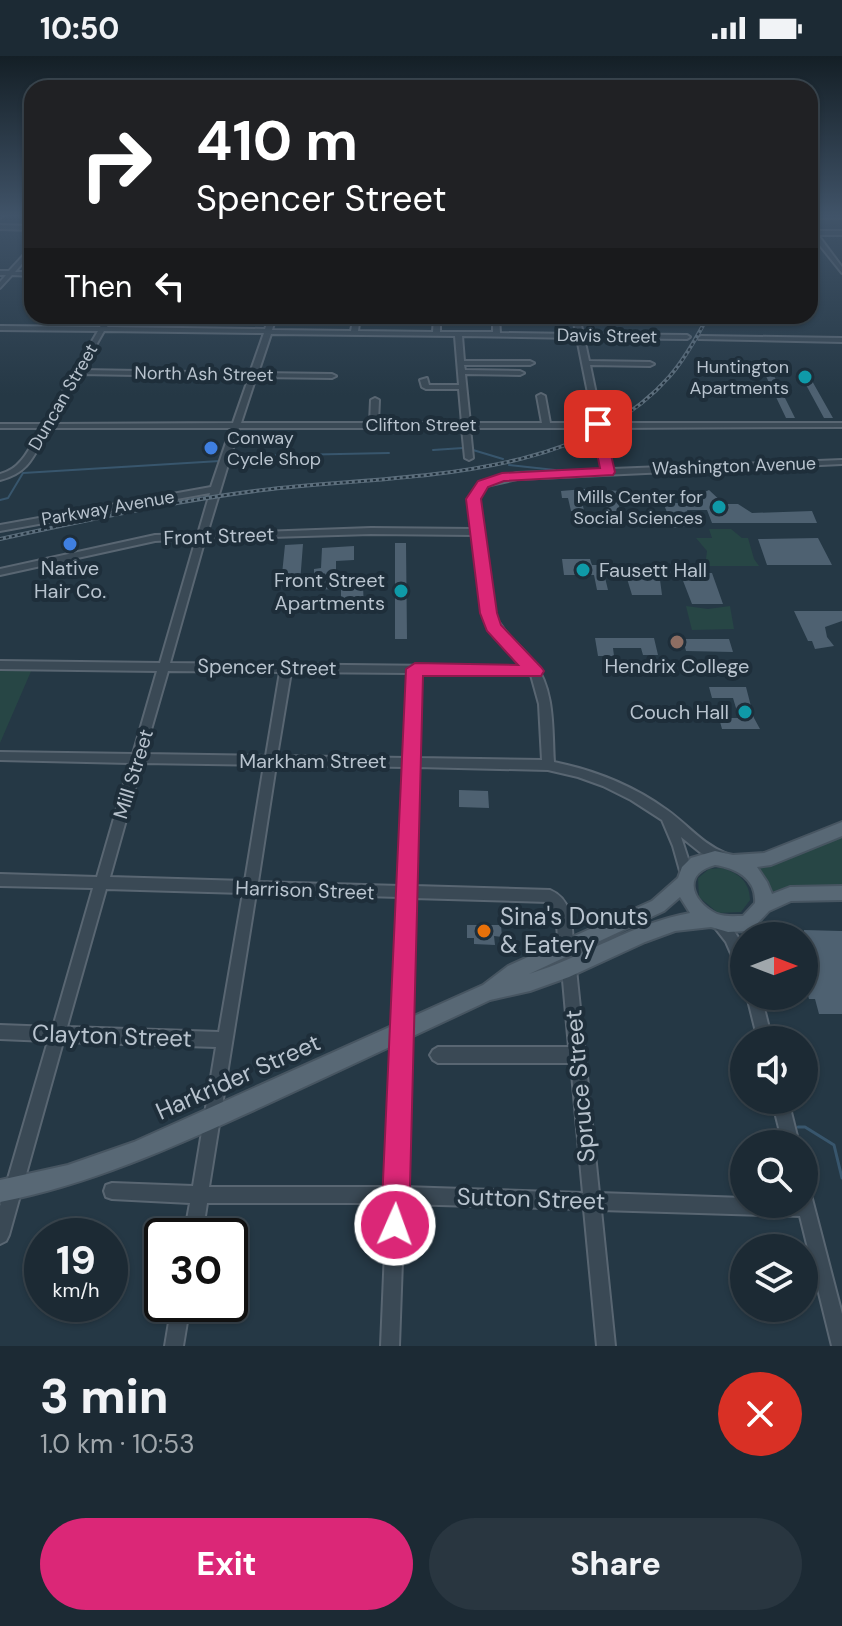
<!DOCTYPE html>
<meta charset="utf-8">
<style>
body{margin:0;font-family:"DM Sans",sans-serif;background:#293640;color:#f1f3f6;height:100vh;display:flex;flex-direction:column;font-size:30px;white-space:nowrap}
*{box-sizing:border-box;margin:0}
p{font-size:26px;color:#a0a7ac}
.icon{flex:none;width:44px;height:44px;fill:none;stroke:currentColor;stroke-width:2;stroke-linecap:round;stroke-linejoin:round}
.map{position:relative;height:1290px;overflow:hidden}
.side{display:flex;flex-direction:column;background:#1c2a34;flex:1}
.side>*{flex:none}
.guide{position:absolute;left:24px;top:24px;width:794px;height:244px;border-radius:24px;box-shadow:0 2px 6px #0004,0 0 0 2px #3a464f;background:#202124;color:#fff;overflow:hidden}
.needle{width:52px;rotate:90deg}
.fabs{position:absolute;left:730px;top:866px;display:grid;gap:16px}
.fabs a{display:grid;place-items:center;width:88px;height:88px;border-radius:50%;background:#1c2a34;box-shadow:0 2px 6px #0004,0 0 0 2px #3a464f;font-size:40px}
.speed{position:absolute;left:24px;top:1162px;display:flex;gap:16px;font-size:40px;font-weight:700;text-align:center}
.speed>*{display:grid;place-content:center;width:104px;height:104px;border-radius:50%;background:#1c2a34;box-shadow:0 2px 6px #0004,0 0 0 2px #3a464f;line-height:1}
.speed small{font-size:20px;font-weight:400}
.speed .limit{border:4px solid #111;border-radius:12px;background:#fff;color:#111}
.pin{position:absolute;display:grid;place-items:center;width:68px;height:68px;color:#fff;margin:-34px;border-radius:16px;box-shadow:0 4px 12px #0006}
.me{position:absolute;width:88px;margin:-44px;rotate:2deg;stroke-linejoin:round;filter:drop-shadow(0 0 6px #0008)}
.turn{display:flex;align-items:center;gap:28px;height:168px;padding:0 40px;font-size:36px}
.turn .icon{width:104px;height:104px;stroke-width:2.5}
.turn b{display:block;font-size:56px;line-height:68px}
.then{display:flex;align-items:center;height:76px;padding:0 40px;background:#0003;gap:16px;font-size:30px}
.round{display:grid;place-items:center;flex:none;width:84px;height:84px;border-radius:42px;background:#293640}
.headline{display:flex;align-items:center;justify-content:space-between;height:136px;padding:0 40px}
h1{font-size:48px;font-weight:800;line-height:60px}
.primary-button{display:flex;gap:16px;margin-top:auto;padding:16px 40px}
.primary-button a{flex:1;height:92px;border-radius:48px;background:#db2777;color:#fff;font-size:32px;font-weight:800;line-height:92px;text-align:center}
.primary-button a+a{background:#293640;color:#f1f3f6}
.status{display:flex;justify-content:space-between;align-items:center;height:56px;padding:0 40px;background:#1c2a34;direction:ltr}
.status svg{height:22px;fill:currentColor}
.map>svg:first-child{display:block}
</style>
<div class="status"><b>10:50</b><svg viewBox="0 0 49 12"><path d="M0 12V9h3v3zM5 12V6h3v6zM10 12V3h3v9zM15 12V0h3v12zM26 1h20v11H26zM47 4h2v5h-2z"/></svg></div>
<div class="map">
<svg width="842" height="1290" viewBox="0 0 842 1290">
<rect width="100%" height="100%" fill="#253845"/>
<path fill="#274645" d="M709,473H731L742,482H748L754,503L759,510H705L707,495L696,482H712Z
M686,550L708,553L730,550L734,573L692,574Z
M0,613H32L0,687Z
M842,778V832L796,831L770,836L755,812L772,808Z
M721,812C738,816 750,826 750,844L741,856L718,857L699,841L698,822L709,813Z"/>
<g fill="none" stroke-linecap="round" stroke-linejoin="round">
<path stroke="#38566d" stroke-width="2" d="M433,394L463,392
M473,394L503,403
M245,400L389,397
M509,409L555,414
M0,444L8,442L23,417L220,405"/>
<path stroke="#38566d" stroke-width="3" d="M798,1071H805L834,1089L842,1122"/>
</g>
<path fill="#4e6171" d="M764,316H772L795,362H786Z
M799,316H807L833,362H824Z
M584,433L621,435L623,442H617L620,455H608L605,445H582L584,455H571L568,442H562L561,435Z
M709,434L724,448H738L752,457L812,455L817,467H712L707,454H687L692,470L673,472L663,446L690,448L696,440Z
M818,482L832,509H767L758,483Z
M395,487H406L407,583H395Z
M303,488L300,527L284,529L281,528L285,489Z
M354,490V504L336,505V533L314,534V513L321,512L322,492Z
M562,503H590L592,509H602L608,534H597L594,519H564Z
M638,514L659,516L662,539H632L625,516Z
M680,517H712L723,548H692Z
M363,530L364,553L341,554V531Z
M794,555H842V565L825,571L827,581L834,590L815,593L812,585H808Z
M595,582H654L658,599H643L641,592H613L614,600H598Z
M683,583H729L733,596L686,595Z
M709,631H746L754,662L760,673H722L719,662H739L733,642H712Z
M459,734L488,735L489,752L459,751Z
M467,869H501L502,881L494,880L495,889L474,888V882H467Z
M804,874L842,875V958H819L815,943H809L806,932H812L804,908Z"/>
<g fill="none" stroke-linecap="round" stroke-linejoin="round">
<defs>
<path id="minor" d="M0,159H4L0,162Z
M810,159H842V162H810Z
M0,169L32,170V174L0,173Z
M810,170L815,175H842V179H818L842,211V217L810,177Z
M32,190V196L15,216H32V220L12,219L0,232V226L6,219H0V215H9Z
M107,260H113L107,271L265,273L270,260H276L272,274L351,275L354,260H360L358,275L433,276L434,260H440V276H493V260H499L500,277L576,278L573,260H579L583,278L687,279L690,281L687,283L584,282L589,305L650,306L654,308L650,310L590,309L602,367H842V371L603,372L612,413L842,404V408L517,423L486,430L478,443L494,557C503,578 521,589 534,607C555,634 552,673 554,706C594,714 634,730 667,754C688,769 702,788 727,798L728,802L727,806L722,807L701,797L681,781L693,818L692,822L687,824L682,822L673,790L662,764L631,744L603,730L578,721L548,714L417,711L414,830L550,834C574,844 572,871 573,894L571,899L566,900L561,899L559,894L556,856L548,846L413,842L404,1131L583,1137L571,1007H438L433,1004L430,999L433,994L438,991H569L562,913L564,908L569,906L574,908L576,913L599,1137L744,1142V1148H804V1133L810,1135L842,1258V1290H832L800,1160L601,1154L615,1290H597L584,1153L404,1148L399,1290H381L387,1147H207L202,1180H184L190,1147L112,1143L106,1141L104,1135L106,1129L112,1127L193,1130L216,991L63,986L9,1179L6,1185L0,1188V1150L48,985L0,983V969L53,971L93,832L0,830V818L97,821L130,707L0,704V696L133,698L157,615L0,613V605L160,607L196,483L155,485L0,519V513L155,479L198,478L210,437L0,475V469L211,431L231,372H49C34,398 31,416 0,424V418C22,413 30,391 41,372H0V368H44L98,275L0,274V270L100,271ZM104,275L264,277L250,317L82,314ZM271,278L455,280L459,329H429L427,322L420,324L422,331L426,333H459L462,367H378L379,344L375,342L371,344L370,367H241L256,321L332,322L336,320L332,318L258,317ZM462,280L577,282L594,367H550L545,340L541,338L537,340L542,367H470L465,318L520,319L524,317L520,315L465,314L464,309H530L534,307L530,305H464ZM80,318L249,321L233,367L52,368ZM239,372H462L465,402L469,404L473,402L470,372H595L603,414L517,417L480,426L470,443L473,473L371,472L207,478ZM371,478L474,479L484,557L494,576L526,611L170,607L205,483ZM168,615L280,616L266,700L144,698ZM291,616L409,617L406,702L277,700ZM420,617L531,619L539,648L542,704L418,702ZM142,707L264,709L245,825L110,821ZM276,709L405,711L400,830L258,826ZM106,833L243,837L219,976L67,971ZM256,837L400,841L388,1131H209Z
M701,280L842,282V286L699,283L698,282Z
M719,862C730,868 741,882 744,896C745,902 744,911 744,918L739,916L726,886L712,868L714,864Z
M747,940H761L772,984H758Z
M772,1044H788L799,1088H783Z
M172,1248H190L183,1290H165Z"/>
<path id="major" d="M842,766V780L771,809L757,811L767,826L772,838L790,831L842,830V844L791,845L769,855L753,872L747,875L728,876L711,871L675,875L645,886L569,921L530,935L490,944C415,979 339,1015 263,1050C177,1089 93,1128 0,1146V1124L68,1109L134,1086L483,929L508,910L652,845L678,822L682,811L691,802L715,795L733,799L764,797ZM715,809C736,812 757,823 755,847L743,860C734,860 726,861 717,858C692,846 681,818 715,809ZM680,841L690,857C633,867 584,901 529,918L664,855Z"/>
</defs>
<use href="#minor" stroke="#596672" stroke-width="4"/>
<use href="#major" stroke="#475561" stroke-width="4"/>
<use href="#minor" fill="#3a4955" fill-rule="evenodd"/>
<use href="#major" fill="#586875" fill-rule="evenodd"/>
<defs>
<path id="rail" d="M0,483C87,464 174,445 263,434C392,418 575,428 669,321C685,303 697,281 708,260"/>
</defs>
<use href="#rail" stroke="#5c6e7c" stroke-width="4"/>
<use href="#rail" stroke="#1e2e3a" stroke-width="2" stroke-dasharray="3" stroke-linecap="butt"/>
</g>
<linearGradient id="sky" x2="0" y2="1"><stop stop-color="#141f26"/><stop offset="0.47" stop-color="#405368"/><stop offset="1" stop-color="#405368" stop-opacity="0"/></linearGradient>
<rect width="842" height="339" fill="url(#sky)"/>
<path fill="#db2777" stroke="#8e194d" stroke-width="2" d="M598,364L604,368L615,416L613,419L504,425L488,431L481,443L497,557L501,569L541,611L544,615L541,620H423L409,1169L405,1179L395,1183L385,1179L381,1169L406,613L415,607L518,609L487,575L480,557L466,443L478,425L502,417L600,412L591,368Z"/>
<g fill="#0f9aa8" stroke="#1e2e3a" stroke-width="3">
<circle cx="805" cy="321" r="8"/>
<circle cx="719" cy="451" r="8"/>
<circle cx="583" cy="514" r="8"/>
<circle cx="401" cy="535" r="8"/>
<circle cx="745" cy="656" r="8"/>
</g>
<g fill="#3f7fe0" stroke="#1e2e3a" stroke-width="3">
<circle cx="211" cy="392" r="8"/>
<circle cx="70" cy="488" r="8"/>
</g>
<circle fill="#8d6e63" stroke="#1e2e3a" stroke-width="3" cx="677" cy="586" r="8"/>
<circle fill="#e8710a" stroke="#1e2e3a" stroke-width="3" cx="484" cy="875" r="8"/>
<g text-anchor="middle" stroke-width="8" stroke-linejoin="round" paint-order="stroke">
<g font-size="18" fill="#b8c3ce" stroke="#1e2e3a">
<text transform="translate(607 280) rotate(1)" y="6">Davis Street</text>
<text transform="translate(204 318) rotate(1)" y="6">North Ash Street</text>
<text transform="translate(63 341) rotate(-60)" y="6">Duncan Street</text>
<text x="421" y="375">Clifton Street</text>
<text transform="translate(734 410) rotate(-2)" y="6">Washington Avenue</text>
<text transform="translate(108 452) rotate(-10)" y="6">Parkway Avenue</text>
</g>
<g font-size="18" fill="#b8c3ce" stroke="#1e2e3a" text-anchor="end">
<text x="789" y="317">Huntington<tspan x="789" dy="21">Apartments</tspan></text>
<text x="227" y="388" text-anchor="start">Conway<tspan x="227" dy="21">Cycle Shop</tspan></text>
<text x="703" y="447">Mills Center for<tspan x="703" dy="21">Social Sciences</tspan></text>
</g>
<g font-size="20" fill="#b8c3ce" stroke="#1e2e3a">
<text transform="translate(219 480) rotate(-2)" y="7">Front Street</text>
<text transform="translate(267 611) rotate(1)" y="7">Spencer Street</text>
<text x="313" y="712">Markham Street</text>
<text transform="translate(133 718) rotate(-73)" y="7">Mill Street</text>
<text transform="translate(305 834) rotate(2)" y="7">Harrison Street</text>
</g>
<g font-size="20" fill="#b8c3ce" stroke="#1e2e3a">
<text x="70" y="519">Native<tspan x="70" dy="23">Hair Co.</tspan></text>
<text x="599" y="521" text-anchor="start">Fausett Hall</text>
<text x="385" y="531" text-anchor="end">Front Street<tspan x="385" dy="23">Apartments</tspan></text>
<text x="677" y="617">Hendrix College</text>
<text x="729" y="663" text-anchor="end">Couch Hall</text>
</g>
<g font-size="24" fill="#b8c3ce" stroke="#1e2e3a" text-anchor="start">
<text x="500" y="869">Sina's Donuts<tspan x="500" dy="28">&amp; Eatery</tspan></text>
</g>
<g font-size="24" fill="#b8c3ce" stroke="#1e2e3a">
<text transform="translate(112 980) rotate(2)" y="8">Clayton Street</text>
<text transform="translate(238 1021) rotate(-24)" y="8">Harkrider Street</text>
<text transform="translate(580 1030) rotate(-95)" y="8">Spruce Street</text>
<text transform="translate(531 1143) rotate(2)" y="8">Sutton Street</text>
</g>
</g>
</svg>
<div class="fabs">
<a><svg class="needle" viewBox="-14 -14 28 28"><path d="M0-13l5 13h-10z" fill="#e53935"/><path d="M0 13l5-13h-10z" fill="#a0a7ac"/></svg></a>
<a><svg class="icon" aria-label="sound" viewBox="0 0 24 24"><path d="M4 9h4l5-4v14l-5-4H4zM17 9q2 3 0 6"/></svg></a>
<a><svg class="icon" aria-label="search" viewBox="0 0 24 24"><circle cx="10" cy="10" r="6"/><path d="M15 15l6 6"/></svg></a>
<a><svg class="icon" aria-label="layers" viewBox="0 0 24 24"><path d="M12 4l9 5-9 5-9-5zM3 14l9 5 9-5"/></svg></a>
</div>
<div class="speed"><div>19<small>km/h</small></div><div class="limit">30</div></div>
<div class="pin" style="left:598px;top:368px;background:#d93025"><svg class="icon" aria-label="arrive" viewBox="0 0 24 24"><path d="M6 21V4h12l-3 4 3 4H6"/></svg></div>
<svg class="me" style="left:395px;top:1169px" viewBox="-20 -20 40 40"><circle r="17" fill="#db2777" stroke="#fff" stroke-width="3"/><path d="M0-11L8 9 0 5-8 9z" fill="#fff"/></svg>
<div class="guide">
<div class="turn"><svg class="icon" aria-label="right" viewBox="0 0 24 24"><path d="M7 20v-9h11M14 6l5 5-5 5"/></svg><div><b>410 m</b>Spencer Street</div></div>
<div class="then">Then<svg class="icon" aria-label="left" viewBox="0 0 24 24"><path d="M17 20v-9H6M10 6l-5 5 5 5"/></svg></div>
</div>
</div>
<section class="side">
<div class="headline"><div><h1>3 min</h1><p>1.0 km · 10:53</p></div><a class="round" style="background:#d93025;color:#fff"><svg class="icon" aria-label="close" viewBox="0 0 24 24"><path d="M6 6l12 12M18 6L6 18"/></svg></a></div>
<div class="primary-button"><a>Exit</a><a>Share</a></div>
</section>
